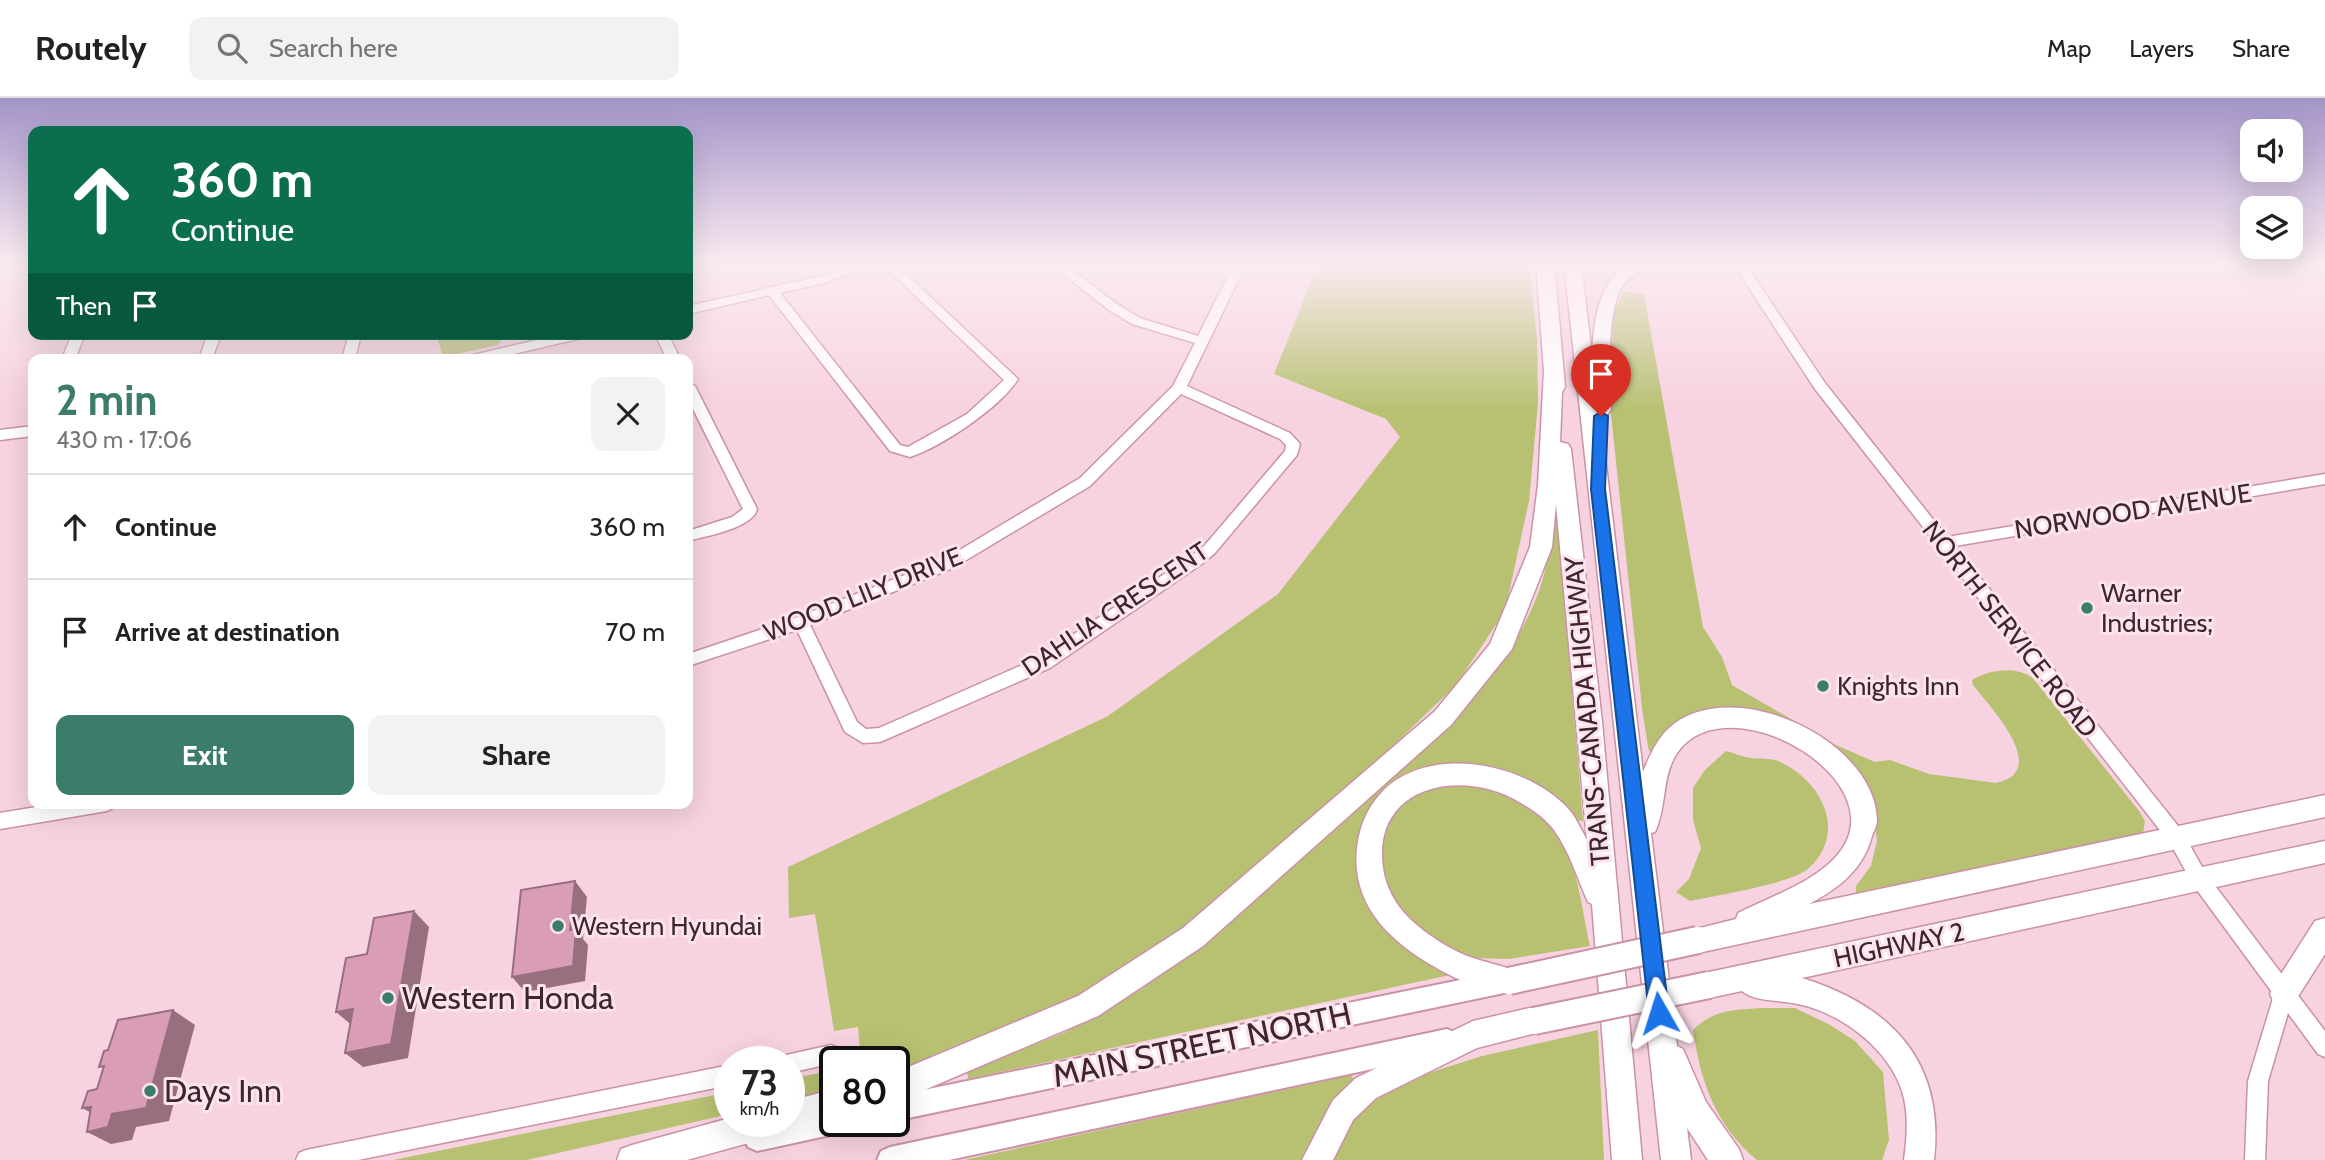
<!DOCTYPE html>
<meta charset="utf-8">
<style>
body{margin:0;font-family:Cabin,sans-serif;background:#f2f2f2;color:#222;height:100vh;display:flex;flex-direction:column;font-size:26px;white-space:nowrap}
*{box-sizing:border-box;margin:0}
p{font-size:23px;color:#767676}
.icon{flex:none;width:38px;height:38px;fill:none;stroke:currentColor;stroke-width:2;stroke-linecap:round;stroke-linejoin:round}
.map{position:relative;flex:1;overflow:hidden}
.details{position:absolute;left:28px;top:256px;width:665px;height:455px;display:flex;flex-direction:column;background:#fff;border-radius:14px;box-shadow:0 7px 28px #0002}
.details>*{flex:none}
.banner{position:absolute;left:28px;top:28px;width:665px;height:214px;border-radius:14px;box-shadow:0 7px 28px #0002;background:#0b6e4f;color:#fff;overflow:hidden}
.tools{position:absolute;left:2240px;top:21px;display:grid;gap:14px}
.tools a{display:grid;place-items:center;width:63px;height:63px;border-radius:14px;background:#fff;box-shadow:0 7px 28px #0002;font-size:35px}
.speed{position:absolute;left:714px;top:948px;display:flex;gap:14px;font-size:35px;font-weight:700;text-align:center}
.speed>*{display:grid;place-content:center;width:91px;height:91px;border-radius:50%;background:#fff;box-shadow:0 7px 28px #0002;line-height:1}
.speed small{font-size:18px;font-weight:400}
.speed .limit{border:4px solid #111;border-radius:10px;background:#fff;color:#111}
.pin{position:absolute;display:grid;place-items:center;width:60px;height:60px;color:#fff;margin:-72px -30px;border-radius:50% 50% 50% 0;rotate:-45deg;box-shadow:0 0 7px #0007}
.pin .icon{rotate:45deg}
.me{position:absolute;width:77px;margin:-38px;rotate:354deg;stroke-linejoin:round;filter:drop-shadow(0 0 5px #0008)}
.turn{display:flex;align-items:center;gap:24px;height:147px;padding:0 28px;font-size:32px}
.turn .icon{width:91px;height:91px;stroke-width:2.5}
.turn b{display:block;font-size:49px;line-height:60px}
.then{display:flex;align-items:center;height:66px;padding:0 28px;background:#0003;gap:14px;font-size:26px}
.round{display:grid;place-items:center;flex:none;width:74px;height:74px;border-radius:14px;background:#f2f2f2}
.summary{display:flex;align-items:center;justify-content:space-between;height:119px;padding:0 28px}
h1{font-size:42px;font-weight:800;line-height:52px;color:#3b7c6b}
.primary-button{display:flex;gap:14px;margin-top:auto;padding:14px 28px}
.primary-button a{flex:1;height:80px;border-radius:14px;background:#3b7c6b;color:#fff;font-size:28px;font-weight:800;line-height:80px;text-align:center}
.primary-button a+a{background:#f2f2f2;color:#222}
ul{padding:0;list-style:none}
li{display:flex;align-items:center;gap:21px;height:105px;padding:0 28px;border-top:2px solid #e0e0e0}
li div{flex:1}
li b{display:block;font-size:26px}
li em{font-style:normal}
header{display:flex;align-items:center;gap:42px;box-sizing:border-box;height:98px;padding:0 35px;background:#fff;border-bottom:2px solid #e0e0e0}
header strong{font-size:33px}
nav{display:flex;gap:38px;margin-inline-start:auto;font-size:24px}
.search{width:490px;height:63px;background:#f2f2f2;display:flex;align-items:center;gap:18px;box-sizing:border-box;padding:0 24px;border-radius:14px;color:#767676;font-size:26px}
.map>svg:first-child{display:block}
</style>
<header>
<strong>Routely</strong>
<div class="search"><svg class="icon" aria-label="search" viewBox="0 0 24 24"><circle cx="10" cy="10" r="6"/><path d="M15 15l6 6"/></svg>Search here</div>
<nav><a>Map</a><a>Layers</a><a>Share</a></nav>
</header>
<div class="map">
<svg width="2325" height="1062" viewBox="0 0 2325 1062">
<rect width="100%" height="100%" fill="#f7d2e0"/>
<path fill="#b8c172" d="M1319,164H1529L1537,240L1538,305L1529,403L1505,513L1456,587L1370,670L1186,831L1089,895L894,976V964H844L860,951L858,929L834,933L815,816L789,820L788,769L1108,618L1278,496L1400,339L1386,321L1274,276Z
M1624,194L1644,196L1703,529L1722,559L1732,587L1836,647L1875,664L1890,662L1929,676L1996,685C2052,673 1990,609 1973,587L1972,582C1991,571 2015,568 2033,580L2139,713L2145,723L2143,736L1856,796V788L1871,768L1877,743L1873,715L1805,641L1715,623L1652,659L1648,649L1642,610L1610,307L1614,213Z
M436,236H500L502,242L498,247L443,259Z
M1555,396L1583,723L1573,722L1480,669L1368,716L1357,754L1362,790L1450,877L968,981L967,973L1066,934L1143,890L1234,820L1460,616C1493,580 1522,539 1539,493C1550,463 1551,428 1555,396Z
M1726,653C1734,655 1742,659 1751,660C1760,661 1770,660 1778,663C1820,681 1849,733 1809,770C1791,786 1717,797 1690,803L1676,794L1689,781L1701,750L1693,722V690L1705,672Z
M1442,684C1456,684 1472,683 1485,686C1572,704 1575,775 1590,848L1509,861L1468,860L1428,842L1397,817L1380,786L1381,733L1399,706Z
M1762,910H1795L1830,927L1855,943L1883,974L1889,1042L1882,1062H1757C1716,1029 1700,982 1693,932C1714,911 1734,912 1762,910Z
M1598,932L1604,1062H1327L1352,1019L1388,988L1482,958Z
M835,972V992L789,1003V981Z
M1352,977L1354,987C1333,1009 1311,1033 1303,1062H964Z
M730,994V1016L527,1062H393Z"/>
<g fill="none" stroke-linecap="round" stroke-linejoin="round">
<defs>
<path id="minor" d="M862,164H878L824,185L780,195L900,347L908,349L967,316L1004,282L880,164H893L1018,281C1001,309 941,349 910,359L890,353L769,197L688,216V208L817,179Z
M1048,164H1061L1117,206L1140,220L1198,238L1235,164H1247L1187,288L1290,335L1300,346L1297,357L1215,455L1203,465L1050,570L880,644L863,645L845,634L797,532L688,568V556L795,520L943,462L1080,380L1173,288L1195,245L1132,226L1109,212ZM1181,296L1280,341L1286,347L1285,353L1205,447L1193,457L1038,560L879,630L866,631L857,624L810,527L953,470L1090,388Z
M1732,164H1744L1825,285L1947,439L2325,376V386L1955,448L2182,733L2206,776L2325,933V959L2318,956L2288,915L2268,983L2265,1062H2245L2248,983L2274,897L2194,788L2170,745L1815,291Z
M72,236H85L75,261H62Z
M208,236H221L212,261H199Z
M349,236H361L355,261H342Z
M563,236H588L582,240L492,261H467L473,257Z
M655,236H668L680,261H667Z
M688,284L695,288L757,411C753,430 706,438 688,443V433L732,419L743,411L688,301Z
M33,328V338L0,342V332Z
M60,705H116L113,710L107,713L0,731V715Z
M831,947L838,950L841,957L838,964L789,975V964H779L782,958Z
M730,967V987L358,1062H296L299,1055L306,1052Z"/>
<path id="major" d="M1504,873L1512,876L1516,884L1512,892L1504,895L894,1023V998Z
M1447,931L1456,935L1459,943L1456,951L1447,955L949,1062H877L881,1053L890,1049Z
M835,1010V1024H847L844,1032L835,1036L757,1053L748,1049L744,1040L748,1031L773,1024H789V1020Z"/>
<path id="highway" d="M1536,164H1554L1565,289L1562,294L1560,344L1568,346L1571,351L1602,624L1642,1062H1612L1592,806L1588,804C1577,780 1570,754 1554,732C1546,721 1533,712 1521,705C1464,669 1371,686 1383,770C1385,788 1396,808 1410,821C1426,836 1451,853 1473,860C1488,865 1504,868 1519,874L1523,883L1519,892C1497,901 1455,881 1435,869C1384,840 1346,800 1359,738C1363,720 1371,705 1384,692C1432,645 1531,666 1571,714C1577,722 1582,733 1587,742L1556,406L1552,449L1512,551L1451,627L1203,848L1098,918L894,1005V975L1078,898L1183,830L1435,613L1490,546L1530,449L1538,387L1544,273Z
M1564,164H1581L1592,258C1594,222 1597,187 1629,164H1649C1642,173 1631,177 1624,186C1605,213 1611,278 1611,311L1608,316L1600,317L1643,674C1649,659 1656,643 1667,632C1727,573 1876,640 1877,723C1877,727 1874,733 1872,738C1863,772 1839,790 1809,806L2325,697V719L1698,855L1688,851L1684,842L1688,833L1736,821L1738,815C1771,798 1820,783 1842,751C1889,682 1743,594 1686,645C1659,669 1669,705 1655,734L1651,735L1677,948L1683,951L1706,1004L1739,1051L1743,1062H1708L1687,1030L1691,1062H1661Z
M2325,743V765L1802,880C1892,908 1945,964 1934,1062H1904C1907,1039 1909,1015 1902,993C1888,950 1841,915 1798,906C1782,902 1754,904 1742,893L1709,900L1699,896L1695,887L1699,878L1709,874Z
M2325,820V856L2294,905L2284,909L2274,905L2270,896L2274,887L2315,823Z
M1534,909L1544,913L1548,923L1544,933L1477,950L1376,1000L1353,1022L1333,1062H1302L1333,1002L1356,980L1473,923Z
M835,991V1021L789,1033L782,1030L781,1035L770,1039L687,1062H617L621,1051L632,1047L730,1020V1024H789V1003Z"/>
</defs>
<use href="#minor" stroke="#cb91a8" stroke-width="3"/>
<use href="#major" stroke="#cb91a8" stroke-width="4"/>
<use href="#highway" stroke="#cb91a8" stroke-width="3"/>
<use href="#minor" fill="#fff" fill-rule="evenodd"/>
<use href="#major" fill="#fff" fill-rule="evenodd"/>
<use href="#highway" fill="#fff" fill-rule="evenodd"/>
<defs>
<path id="highway-bridge" d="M1509,883L1698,842
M1534,923L1709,887"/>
</defs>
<use href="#highway-bridge" stroke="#cb91a8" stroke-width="30" stroke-linecap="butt"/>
<use href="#highway-bridge" stroke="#fff" stroke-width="26"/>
</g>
<path fill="#986f7f" d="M575,783L587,799L583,841L588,847L585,883L525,894L512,879L570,832Z
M414,813L429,829L408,960L363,969L345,955Z
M353,911L354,929L336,914Z
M173,912L195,927L169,1023L136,1029L132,1042L111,1046L87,1034L107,1023L82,1010L91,1009L112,1016Z"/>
<path fill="#d99eb5" stroke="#986f7f" stroke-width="2" d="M575,783L570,832L576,831L573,868L512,879L521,792Z
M414,813L391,946L345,955L353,911L336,914L346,860L367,856L374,820Z
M173,912L146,1010L112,1016L108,1029L87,1034L91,1009L82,1010L88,993L97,991L104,968L99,969L104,953L108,952L118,922Z"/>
<linearGradient id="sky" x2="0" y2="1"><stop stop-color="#a394c9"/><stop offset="0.53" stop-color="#fbebf1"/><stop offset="1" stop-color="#fbebf1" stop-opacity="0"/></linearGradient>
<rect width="2325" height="312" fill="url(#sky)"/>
<path fill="#1a73e8" stroke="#114b97" stroke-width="2" d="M1601,314L1608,318L1605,391L1669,915L1666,921L1659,924L1652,921L1649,915L1591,391L1594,318Z"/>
<g fill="#3b7c6b" stroke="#fce3ec" stroke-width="2.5">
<circle cx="2087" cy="510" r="7"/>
<circle cx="1823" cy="588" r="7"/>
<circle cx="558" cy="828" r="7"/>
<circle cx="388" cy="900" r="7"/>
<circle cx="150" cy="993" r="7"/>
</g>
<g text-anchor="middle" stroke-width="6" stroke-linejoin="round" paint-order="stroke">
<g font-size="26" fill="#3d262f" stroke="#fce3ec">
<text transform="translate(2133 413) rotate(-9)" y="9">NORWOOD AVENUE</text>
<text transform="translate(863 496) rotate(-22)" y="9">WOOD LILY DRIVE</text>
<text transform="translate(1115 511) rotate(-34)" y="9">DAHLIA CRESCENT</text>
<text transform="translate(2010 531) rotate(52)" y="9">NORTH SERVICE ROAD</text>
<text transform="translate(1587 613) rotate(-95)" y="9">TRANS-CANADA HIGHWAY</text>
<text transform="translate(1899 847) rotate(-12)" y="9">HIGHWAY 2</text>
</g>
<g font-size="26" fill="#3d262f" stroke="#fce3ec" text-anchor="start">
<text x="2101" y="504">Warner<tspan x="2101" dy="30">Industries;</tspan></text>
<text x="1837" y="597">Knights Inn</text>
<text x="572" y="837">Western Hyundai</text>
</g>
<g font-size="32" fill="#3d262f" stroke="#fce3ec" text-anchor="start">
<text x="402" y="911">Western Honda</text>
<text x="164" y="1004">Days Inn</text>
</g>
<g font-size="32" fill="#3d262f" stroke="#fce3ec">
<text transform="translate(1202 947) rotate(-12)" y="11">MAIN STREET NORTH</text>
</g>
</g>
</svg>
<div class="tools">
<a><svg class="icon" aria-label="sound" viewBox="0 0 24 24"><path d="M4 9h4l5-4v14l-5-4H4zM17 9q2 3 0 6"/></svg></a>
<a><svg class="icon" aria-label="layers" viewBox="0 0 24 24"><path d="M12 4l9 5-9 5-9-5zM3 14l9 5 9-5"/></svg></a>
</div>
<div class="speed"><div>73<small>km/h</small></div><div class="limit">80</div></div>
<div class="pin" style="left:1601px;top:318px;background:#d93025"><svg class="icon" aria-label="arrive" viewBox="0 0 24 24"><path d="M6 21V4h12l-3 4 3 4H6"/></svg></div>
<svg class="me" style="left:1659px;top:915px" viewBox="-20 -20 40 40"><path d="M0-17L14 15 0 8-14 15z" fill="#1a73e8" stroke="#fff" stroke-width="4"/></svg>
<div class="banner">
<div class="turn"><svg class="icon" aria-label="ahead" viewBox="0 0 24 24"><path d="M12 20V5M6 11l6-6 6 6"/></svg><div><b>360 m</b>Continue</div></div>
<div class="then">Then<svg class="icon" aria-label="arrive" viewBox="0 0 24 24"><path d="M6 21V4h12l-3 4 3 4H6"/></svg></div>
</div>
<section class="details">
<div class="summary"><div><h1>2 min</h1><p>430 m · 17:06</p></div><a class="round"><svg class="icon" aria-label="close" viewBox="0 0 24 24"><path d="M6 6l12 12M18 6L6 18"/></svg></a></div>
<ul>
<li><svg class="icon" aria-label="ahead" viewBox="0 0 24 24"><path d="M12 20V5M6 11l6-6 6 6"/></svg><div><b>Continue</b></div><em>360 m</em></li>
<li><svg class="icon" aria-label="arrive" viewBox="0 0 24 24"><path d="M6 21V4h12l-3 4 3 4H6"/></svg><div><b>Arrive at destination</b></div><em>70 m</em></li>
</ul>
<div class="primary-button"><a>Exit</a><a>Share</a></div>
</section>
</div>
